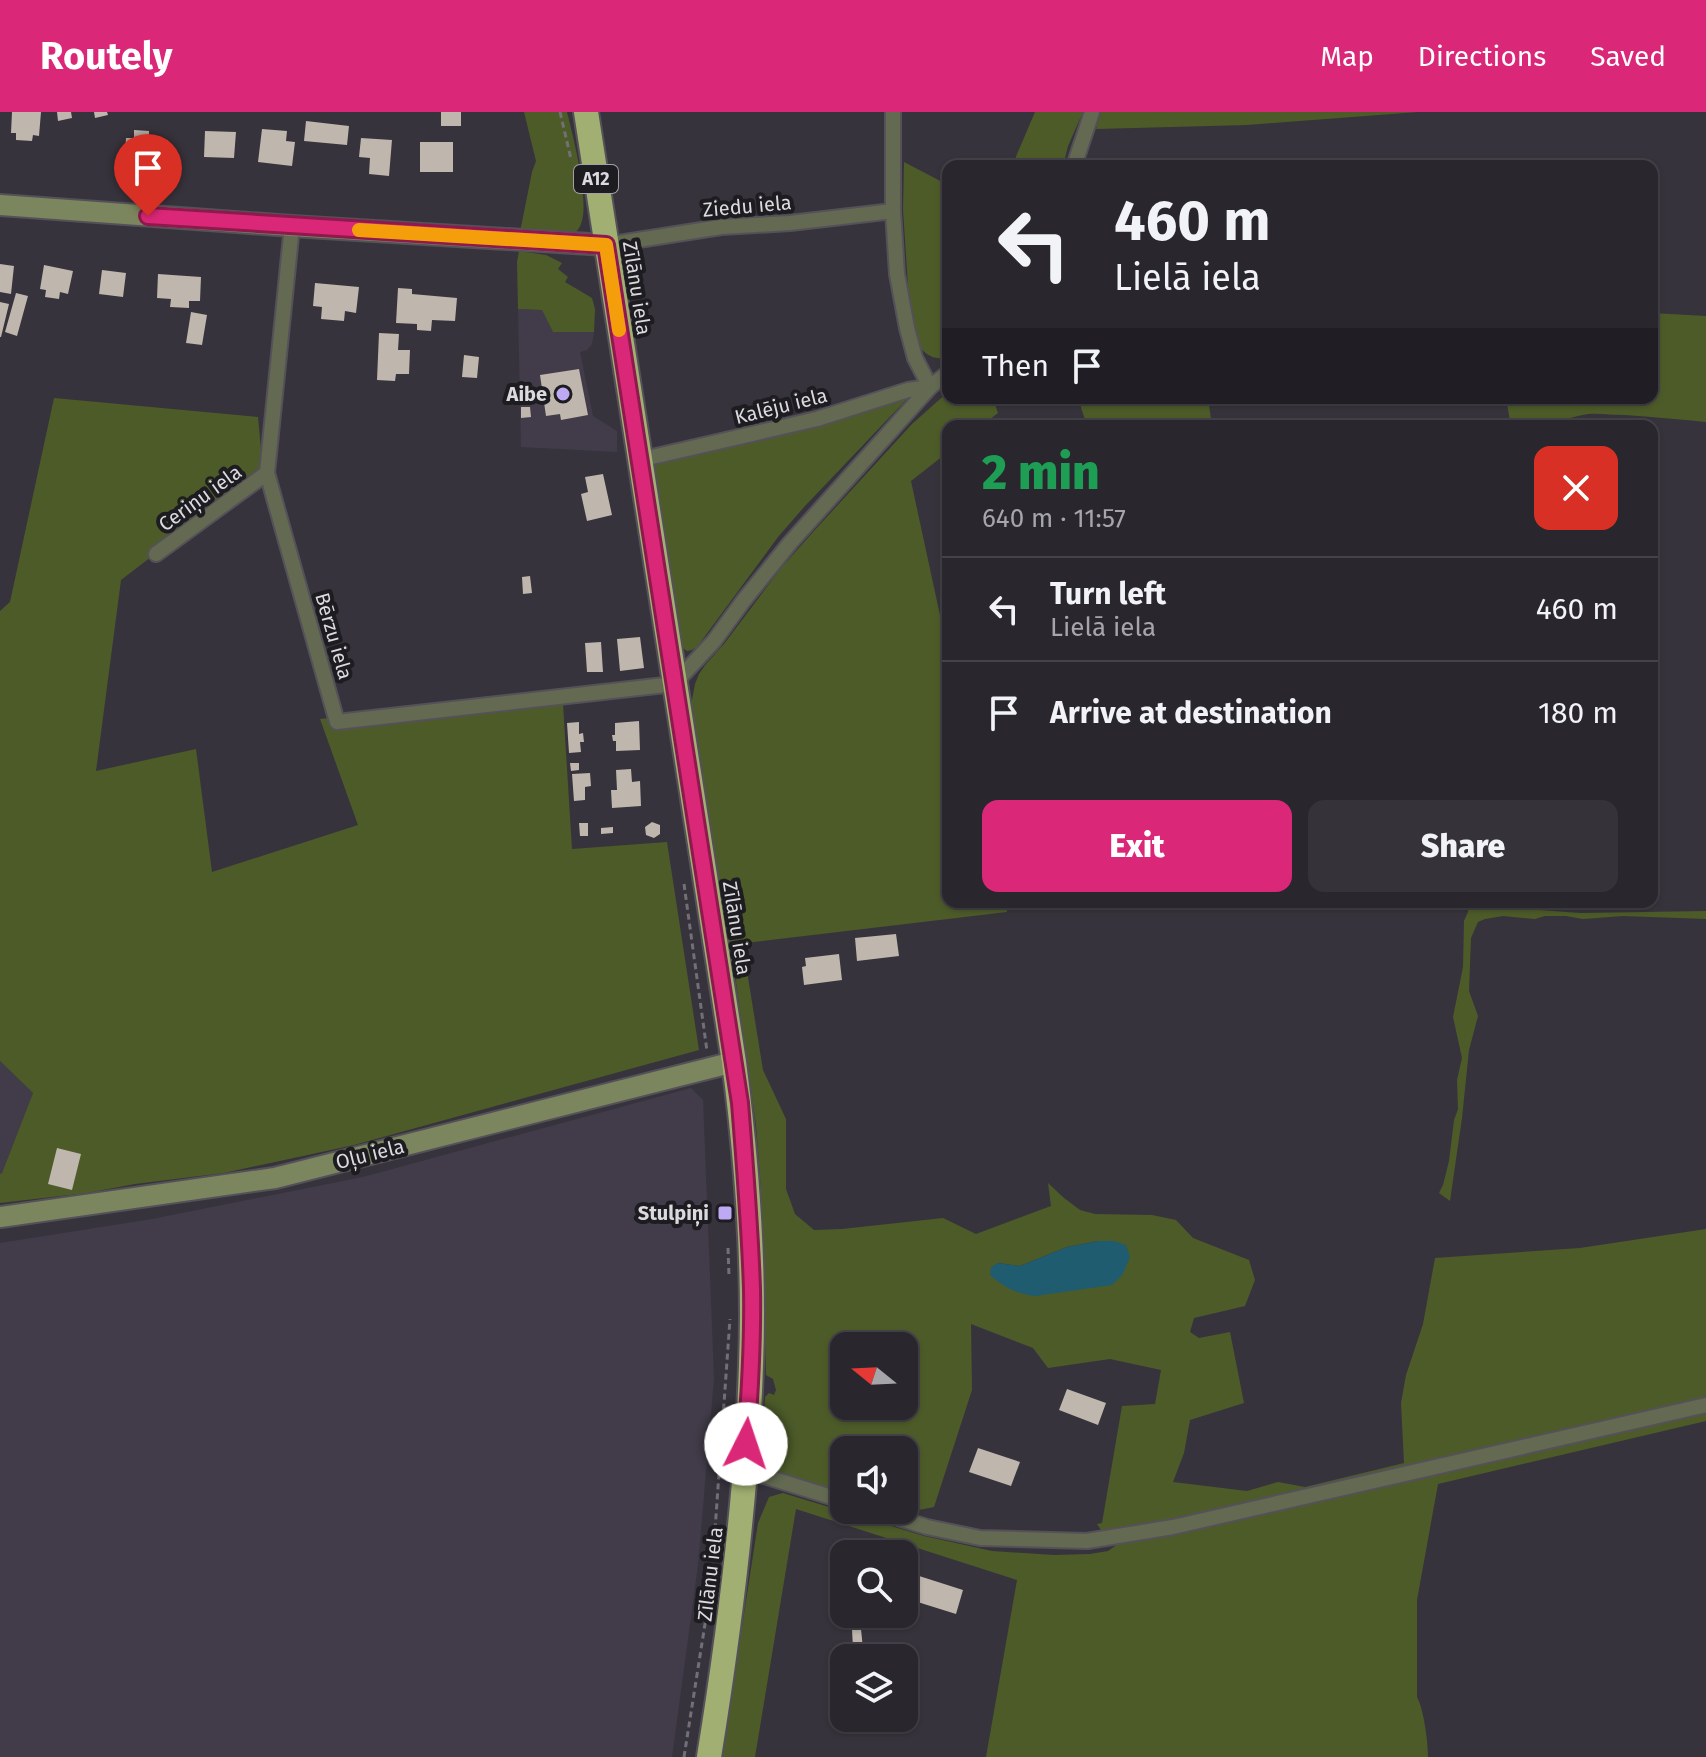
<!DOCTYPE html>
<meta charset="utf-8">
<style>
body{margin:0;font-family:"Fira Sans",sans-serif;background:#353239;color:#f1f3f6;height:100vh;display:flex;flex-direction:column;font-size:30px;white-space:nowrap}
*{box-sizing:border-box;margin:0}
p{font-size:26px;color:#a5a5aa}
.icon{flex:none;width:44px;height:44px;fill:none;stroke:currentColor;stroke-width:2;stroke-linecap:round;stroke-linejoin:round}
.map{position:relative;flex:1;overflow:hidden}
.panel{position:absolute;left:942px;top:308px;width:716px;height:488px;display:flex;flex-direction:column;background:#29262d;border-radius:16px;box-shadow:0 2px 6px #0004,0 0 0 2px #454349}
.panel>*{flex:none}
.guide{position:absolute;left:942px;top:48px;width:716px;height:244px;border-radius:16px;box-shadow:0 2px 6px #0004,0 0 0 2px #454349;background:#29262d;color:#f1f3f6;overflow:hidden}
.needle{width:52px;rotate:288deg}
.controls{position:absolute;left:830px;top:1220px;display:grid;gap:16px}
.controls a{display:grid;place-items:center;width:88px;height:88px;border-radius:16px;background:#29262d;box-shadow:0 2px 6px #0004,0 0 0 2px #454349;font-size:40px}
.pin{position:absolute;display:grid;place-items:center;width:68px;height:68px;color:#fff;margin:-82px -34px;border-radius:50% 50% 50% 0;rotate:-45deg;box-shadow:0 0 8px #0007}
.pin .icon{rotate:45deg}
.me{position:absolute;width:88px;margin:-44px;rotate:4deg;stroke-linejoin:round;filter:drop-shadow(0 0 6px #0008)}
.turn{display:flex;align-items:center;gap:28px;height:168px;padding:0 40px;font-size:36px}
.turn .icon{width:104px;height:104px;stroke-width:2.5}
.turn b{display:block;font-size:56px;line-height:68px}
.then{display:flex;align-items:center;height:76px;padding:0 40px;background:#0003;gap:16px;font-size:30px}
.round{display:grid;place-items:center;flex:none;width:84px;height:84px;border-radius:16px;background:#353239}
.head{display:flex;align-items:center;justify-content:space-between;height:136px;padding:0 40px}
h1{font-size:48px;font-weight:800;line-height:60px;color:#1e9e55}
.button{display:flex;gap:16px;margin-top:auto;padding:16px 40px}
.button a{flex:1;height:92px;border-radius:16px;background:#db2777;color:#fff;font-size:32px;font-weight:800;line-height:92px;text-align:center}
.button a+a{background:#353239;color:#f1f3f6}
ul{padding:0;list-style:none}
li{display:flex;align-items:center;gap:24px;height:104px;padding:0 40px;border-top:2px solid #454349}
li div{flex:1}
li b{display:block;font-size:30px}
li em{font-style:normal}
header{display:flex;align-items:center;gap:48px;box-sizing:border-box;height:112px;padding:0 40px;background:#db2777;color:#fff}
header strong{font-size:38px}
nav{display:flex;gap:44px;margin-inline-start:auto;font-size:28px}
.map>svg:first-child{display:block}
</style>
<header>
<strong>Routely</strong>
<nav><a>Map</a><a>Directions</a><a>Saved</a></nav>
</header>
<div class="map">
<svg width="1706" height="1645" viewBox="0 0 1706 1645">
<rect width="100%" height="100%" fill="#37333c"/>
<path fill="#423c4a" d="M518,197L542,198L553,220H594L592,232L587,238L580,240L593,304L617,319V340L521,335Z
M0,949L33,981L2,1061L0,1062Z
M691,976L703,988L714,1266L698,1453L672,1645H0V1131L152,1107L363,1065Z"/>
<path fill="#4d5b29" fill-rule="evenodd" d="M524,0H567C573,24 590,90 581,112C579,118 575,121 568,124L520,120L532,60L536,49Z
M1035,0H1083L1068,34L1063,54H1012Z
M1101,0H1418L1247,13L1096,17Z
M904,50L948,73V246C927,249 918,236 911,218L903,98Z
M519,139L546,143L562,151L558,157L568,165L565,170L592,186L595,197L594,220H553L542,198L518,197L517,150Z
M1652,201L1706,204V310C1679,307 1652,305 1625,303C1613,303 1600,301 1588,302C1563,305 1534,324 1510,309L1506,286H1652Z
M948,280V286H993L998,301L981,314H948V340L911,369L946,531H948V790H1006L1007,800L729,833L692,606V588L695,572L699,562L706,552L724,532L781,456L813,420L912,312Z
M909,281L907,287L804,395L778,425L697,535L692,538L687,539L683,536L680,529L652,356L656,351L822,310Z
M54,286L258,305L263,359L121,468L96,659L196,637L212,760L358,713L320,607L562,576L572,737L667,730L699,938L354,1033L224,1061L135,1072L87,1081L0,1091V1062L2,1061L33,981L0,949V499L10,490Z
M1078,286H1208L1212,314H1087Z
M1469,790H1482L1488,793L1513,796L1580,801L1706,799V807L1623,804L1583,807L1566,804H1545L1535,807L1503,804L1485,807L1478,810L1471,826L1469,879L1478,904L1469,938L1462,1006L1450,1089L1439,1081L1443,1073L1449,1049L1454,1008L1458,997L1457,968L1462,946L1453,905L1463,855L1464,809L1468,800Z
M746,853L763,958L786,1007V1077L795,1102L814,1118L842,1117L943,1106L976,1122L1051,1094L1048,1071L1064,1086L1080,1098L1095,1102L1152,1103L1176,1108L1193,1126L1249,1148L1255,1168L1245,1194L1194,1206L1190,1220L1199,1226L1230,1220L1244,1291L1190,1308L1184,1341L1173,1370L1247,1379L1278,1370L1305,1375L1404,1351L1401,1291L1406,1263L1423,1212L1435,1146L1580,1136L1706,1117V1289L1308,1379L1230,1395L1173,1409L1107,1419L1101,1418L1097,1412L1102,1411L1122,1294L1155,1292L1161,1258L1110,1247L1048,1256L1033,1236L971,1212L972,1278L934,1395L919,1398L915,1405L889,1398H904V1338H844V1385L761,1357L765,1285L769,1281L774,1283L776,1278L773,1267L766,1263L761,1078L756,1013L736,870L737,859ZM1098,1129H1114L990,1163L998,1151L1020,1154L1067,1135ZM844,1234H904V1294H844Z
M1706,1301V1309L1438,1372L1417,1488V1585C1424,1598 1428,1630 1428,1645H986L1017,1468L796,1397L755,1645H722L758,1411L769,1385L783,1381L924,1424L992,1439L1054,1443L1090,1442L1108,1439L1118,1432L1181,1419Z"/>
<path fill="#1f5c6f" d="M1098,1129H1114L1126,1133L1130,1145L1123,1162L1112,1173L1035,1184C1017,1182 1003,1175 990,1163L991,1155L998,1151L1020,1154L1067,1135Z"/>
<path fill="#bfb6ae" d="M12,0H41L39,24L33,23L32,29L16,28V21H11Z
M57,0H71L72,6L58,9Z
M94,0H107L108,3L95,6Z
M441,0H461V14H441Z
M306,9L349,14L347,33L304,29Z
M262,17L287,19L286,29L295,30L292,54L258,50Z
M134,18L149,19V27L156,28L155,43L125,42L126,26H134Z
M205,19L236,20L234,46L204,45Z
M361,26L392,28L389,64L369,62L370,46L359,45Z
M420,30H453V60H420Z
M0,152L14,154L11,182L0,180Z
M44,153L73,159L68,182L60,180L59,187L45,185L46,178L40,177Z
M102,158L126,161L123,185L99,182Z
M158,162L201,165L200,189H189V196L170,195L171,187L157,186Z
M315,171L359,175L356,201L345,199L344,209L321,207L322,195L313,194Z
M398,176L412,177V182L457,186L455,209L432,208L431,219L417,218V212L396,211Z
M16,181L28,184L17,224L5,220Z
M0,190L9,192L1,225H0Z
M191,200L207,203L202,233L186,231Z
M379,221L399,222L398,238H410L409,262H396L395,269L377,268Z
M464,243L479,245L477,266L462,265Z
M579,257L588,303L561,308L560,302L546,304L540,263Z
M521,295H530L531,305L521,306Z
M603,362L612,403L587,409L581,382L588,380L585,365Z
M530,464L532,481L523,482L522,465Z
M640,525L644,556L620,559L617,527Z
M601,530L603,560H587L585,531Z
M639,609L640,638L616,639V629H613L612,623H615V611Z
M579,610V622L583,621L584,630H580L581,640L569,641L567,611Z
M570,651H579V658L571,659Z
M631,657L632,670L640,669L641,694L612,696L611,678H617L616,658Z
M590,661L591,674L585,675V688L574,689L572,662Z
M652,710L660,713V722L654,726L646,723L645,715Z
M579,711H588V724H580Z
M613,715V721L601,722V716Z
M896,822L899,844L857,849L855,826Z
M839,842L842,868L804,873L802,855L806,854L805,846Z
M57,1036L81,1042L72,1078L48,1072Z
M1067,1277L1106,1291L1098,1313L1059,1298Z
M978,1336L1020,1350L1011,1374L969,1360Z
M916,1463L963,1478L956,1502L908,1487Z
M852,1517H861L863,1537H853Z
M847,1606H876L875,1618H847Z"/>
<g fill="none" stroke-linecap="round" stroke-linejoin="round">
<defs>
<path id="street" d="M1074,54L1092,0
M292,114L267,361L337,610L674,572L714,529L744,488L790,431L930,275L948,261
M606,133L721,115L790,111L893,99
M639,348L817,307L908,278L930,275L915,246L907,216L897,162L893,99V0
M156,442L267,361
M745,1358L844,1389
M873,1398L927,1415L980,1426L1087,1429L1173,1415L1706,1293"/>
<path id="secondary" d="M0,93L292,114L606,133
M0,1105L275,1066L734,950"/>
<path id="highway" d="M586,0L734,950C747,1050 755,1151 751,1253C747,1384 730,1515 709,1645"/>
</defs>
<use href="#street" stroke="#555159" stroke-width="18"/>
<use href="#secondary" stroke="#555159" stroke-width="24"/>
<use href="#highway" stroke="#555159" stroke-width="28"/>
<path stroke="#726f76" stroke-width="3" stroke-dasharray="6 4" stroke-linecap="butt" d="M560,0L571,47
M684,772L707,939
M728,1136L729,1164
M684,1645L711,1474L730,1207"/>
<use href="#street" stroke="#636a51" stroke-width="14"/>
<use href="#secondary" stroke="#7c865e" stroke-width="20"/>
<use href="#highway" stroke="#a1b072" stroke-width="24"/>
</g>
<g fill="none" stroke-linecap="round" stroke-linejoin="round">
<defs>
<path id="route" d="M148,104L606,133L740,991C745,1053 750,1115 752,1177C753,1229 750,1280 746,1332"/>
</defs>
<use href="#route" stroke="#8e194d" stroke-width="20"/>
<use href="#route" stroke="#db2777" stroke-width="14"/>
<path stroke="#f59e0b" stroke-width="14" d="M359,118L606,133L619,218"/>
</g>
<g fill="#bea9f4" stroke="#1d1c20" stroke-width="3">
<circle cx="563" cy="282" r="8"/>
<rect x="717" y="1093" width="16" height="16" rx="4"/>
</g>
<g text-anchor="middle" stroke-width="8" stroke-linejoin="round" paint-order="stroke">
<rect fill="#1d1c20" stroke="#a3a1a6" stroke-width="2" x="574" y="53" width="44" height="28" rx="6"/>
<g font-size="18" font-weight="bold" fill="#dcdadf">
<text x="596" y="73">A12</text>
</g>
<g font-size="20" fill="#dcdadf" stroke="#1d1c20">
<text transform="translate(747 94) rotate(-5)" y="7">Ziedu iela</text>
<text transform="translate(637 176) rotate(81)" y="7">Zīlānu iela</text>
<text transform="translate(781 294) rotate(-14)" y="7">Kalēju iela</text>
<text transform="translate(200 386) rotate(-36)" y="7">Ceriņu iela</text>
<text transform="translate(334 524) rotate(74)" y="7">Bērzu iela</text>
<text transform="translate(737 816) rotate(81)" y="7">Zīlānu iela</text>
<text transform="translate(370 1042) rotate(-14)" y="7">Oļu iela</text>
<text transform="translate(710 1462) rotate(-83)" y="7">Zīlānu iela</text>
</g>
<g font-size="20" font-weight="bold" fill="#dcdadf" stroke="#1d1c20" text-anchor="end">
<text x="547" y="289">Aibe</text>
<text x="709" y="1108">Stulpiņi</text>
</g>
</g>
</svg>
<div class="controls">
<a><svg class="needle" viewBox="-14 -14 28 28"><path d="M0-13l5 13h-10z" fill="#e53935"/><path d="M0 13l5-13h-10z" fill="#a5a5aa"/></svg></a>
<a><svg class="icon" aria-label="sound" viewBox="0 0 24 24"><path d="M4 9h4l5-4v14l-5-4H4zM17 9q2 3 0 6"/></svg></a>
<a><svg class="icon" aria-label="search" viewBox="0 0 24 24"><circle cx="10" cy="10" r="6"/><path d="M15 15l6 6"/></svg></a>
<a><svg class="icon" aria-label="layers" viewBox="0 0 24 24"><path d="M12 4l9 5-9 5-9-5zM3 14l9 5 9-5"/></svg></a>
</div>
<div class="pin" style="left:148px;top:104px;background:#d93025"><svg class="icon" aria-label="arrive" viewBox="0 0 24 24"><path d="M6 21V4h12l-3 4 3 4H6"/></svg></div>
<svg class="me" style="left:746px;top:1332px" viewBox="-20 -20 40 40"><circle r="19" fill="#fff"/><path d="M0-13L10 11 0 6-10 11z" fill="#db2777"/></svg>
<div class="guide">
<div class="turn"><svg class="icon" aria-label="left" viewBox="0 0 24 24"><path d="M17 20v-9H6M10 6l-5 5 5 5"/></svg><div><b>460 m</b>Lielā iela</div></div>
<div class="then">Then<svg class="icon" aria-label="arrive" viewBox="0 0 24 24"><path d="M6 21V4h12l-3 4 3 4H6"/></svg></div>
</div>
<section class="panel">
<div class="head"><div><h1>2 min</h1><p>640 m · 11:57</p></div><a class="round" style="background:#d93025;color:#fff"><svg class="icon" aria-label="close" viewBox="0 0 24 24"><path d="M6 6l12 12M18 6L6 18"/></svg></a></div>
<ul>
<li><svg class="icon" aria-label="left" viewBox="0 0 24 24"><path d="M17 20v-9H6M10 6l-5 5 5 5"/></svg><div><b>Turn left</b><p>Lielā iela</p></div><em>460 m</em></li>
<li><svg class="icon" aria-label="arrive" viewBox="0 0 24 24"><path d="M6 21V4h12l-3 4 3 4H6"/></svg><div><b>Arrive at destination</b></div><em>180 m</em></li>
</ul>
<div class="button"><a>Exit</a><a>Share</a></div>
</section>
</div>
